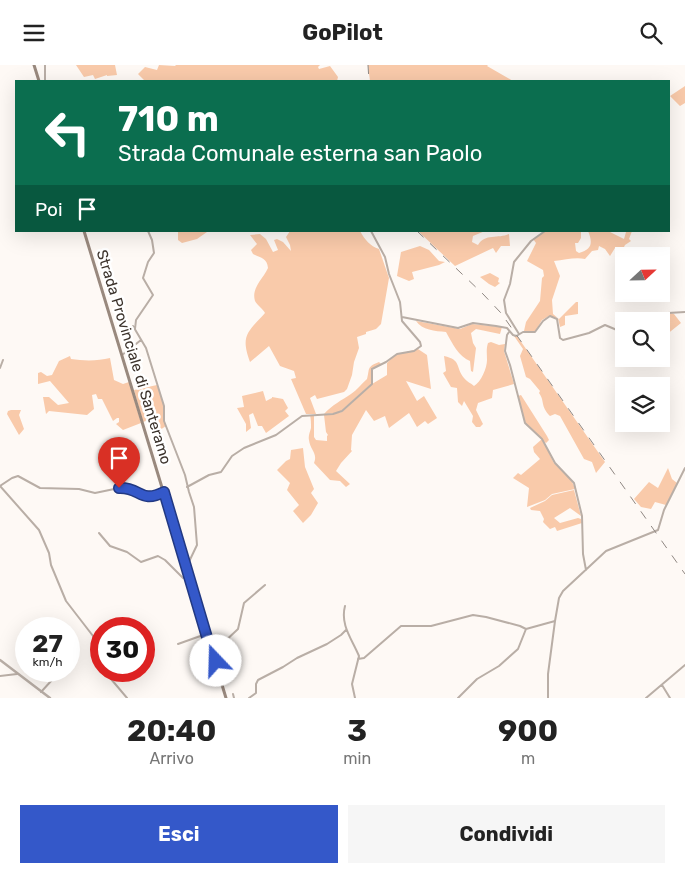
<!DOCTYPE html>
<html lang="it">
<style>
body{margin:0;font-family:Rubik,sans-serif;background:#f6f6f6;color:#222;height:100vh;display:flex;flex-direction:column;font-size:19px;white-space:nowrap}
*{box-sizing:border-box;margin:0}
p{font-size:16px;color:#767676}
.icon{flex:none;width:28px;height:28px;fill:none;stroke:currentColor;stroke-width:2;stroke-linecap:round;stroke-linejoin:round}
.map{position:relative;height:633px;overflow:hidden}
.sheet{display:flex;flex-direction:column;background:#fff;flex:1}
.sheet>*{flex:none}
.top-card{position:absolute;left:15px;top:15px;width:655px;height:152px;border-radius:0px;box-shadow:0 5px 20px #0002;background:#0b6e4f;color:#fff;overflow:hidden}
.needle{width:32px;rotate:68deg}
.controls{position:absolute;left:615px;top:182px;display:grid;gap:10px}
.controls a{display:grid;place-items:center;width:55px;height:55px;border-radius:0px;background:#fff;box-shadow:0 5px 20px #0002;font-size:25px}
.speed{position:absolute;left:15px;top:552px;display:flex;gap:10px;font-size:25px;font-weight:700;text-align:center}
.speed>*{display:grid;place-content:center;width:65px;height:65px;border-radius:50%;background:#fff;box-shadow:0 5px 20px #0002;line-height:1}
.speed small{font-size:12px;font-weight:400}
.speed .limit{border:8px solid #d22;background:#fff;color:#111}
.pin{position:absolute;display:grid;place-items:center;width:42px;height:42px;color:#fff;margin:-51px -21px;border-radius:50% 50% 50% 0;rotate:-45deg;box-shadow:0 0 5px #0007}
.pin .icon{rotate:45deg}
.me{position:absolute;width:55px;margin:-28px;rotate:339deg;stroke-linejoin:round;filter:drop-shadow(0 0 4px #0008)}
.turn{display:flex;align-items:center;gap:18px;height:105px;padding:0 20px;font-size:22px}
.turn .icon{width:65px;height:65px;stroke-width:2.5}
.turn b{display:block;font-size:35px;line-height:42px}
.then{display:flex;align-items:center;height:48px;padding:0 20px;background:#0003;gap:10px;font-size:19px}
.eta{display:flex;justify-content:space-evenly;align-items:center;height:85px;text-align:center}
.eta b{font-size:30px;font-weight:700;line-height:35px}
.primary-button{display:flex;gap:10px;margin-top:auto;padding:10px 20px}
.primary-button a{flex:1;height:58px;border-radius:0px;background:#3458c9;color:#fff;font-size:20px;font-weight:700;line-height:58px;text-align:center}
.primary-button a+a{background:#f6f6f6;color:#222}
header{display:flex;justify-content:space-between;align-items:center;height:65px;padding:0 20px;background:#fff;font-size:22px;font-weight:700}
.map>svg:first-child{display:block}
</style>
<header><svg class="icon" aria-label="menu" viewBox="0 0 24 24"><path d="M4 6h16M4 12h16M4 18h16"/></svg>GoPilot<svg class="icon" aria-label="search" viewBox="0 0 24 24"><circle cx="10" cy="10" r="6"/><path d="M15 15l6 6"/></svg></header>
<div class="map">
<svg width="685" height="633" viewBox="0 0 685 633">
<rect width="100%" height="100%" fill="#fef9f5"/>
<path fill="#f9caaa" d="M76,0H115L117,10L107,11V10L95,14L93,10L84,12Z
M159,0L175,1L176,0H320L318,2L319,4L330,1L338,12L337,16H145L138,9L145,2L157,5Z
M368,0H488L487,1L513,16H370Z
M685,21V38L680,41L670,31Z
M178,166H207V167L197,174L182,178L178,175Z
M290,166H360C365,175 370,181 379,184L389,213L381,259L376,264L366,267V269L357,272L359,283L354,297L352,310L347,324L344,327L317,334L315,330L310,333L316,349H306L291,314L296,313L294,306L280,301L269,281L250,297C240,270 248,267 265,248C263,244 257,240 255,236C251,223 263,214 268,203C267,193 261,193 253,189L251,185L257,179L250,170L260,169L266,174L273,187L278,185L274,175L277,174L283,177L291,186L290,180L286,172Z
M418,166H485L473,171L472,177L478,180C485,168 498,174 509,169L510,181H501L496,188L493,183L455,201Z
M546,166H581V173L578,178H575L576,186L579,188C592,184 593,178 588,166H608L624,174L626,167L632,166L629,174L631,176L625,180L622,186L615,183L610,191L605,184L599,181L598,185L592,186L585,194C575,192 565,195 554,196L560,211L552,235L553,249L559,254L576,237H578V249L565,251V260L560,262L558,253L549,251L542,255L535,267L524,266L526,257L540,236L542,213L544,211L543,205L527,196L536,178L533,174Z
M420,181L429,185L439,196L445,197L439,200L412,207L414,214L409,216L397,211L401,187Z
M490,208L499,213L498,217L500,218L495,222L489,219L480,212Z
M671,248L674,249L681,258L666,270L664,269L662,271L661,265L668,252L666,250Z
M416,256L460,264L472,259L502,262L500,269L476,264L471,268L473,278L476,283L473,307L471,306L470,296C459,292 452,278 446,267C435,266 422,265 416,256Z
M514,271H517L605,397L596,408L592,397L584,394L560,351L555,349L550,351C540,341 545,336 539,328L540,326L530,314L526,312L520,291L523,284Z
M491,277L499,280L505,279L504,286L514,319L493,325L492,333L478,338L476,345L483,359L480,362H476L472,357L473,351L464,336L462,341L458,337L457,323L451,322L443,308L446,306L444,291C462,295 455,302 464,313C467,317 471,318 474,321C481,317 487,303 487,295C487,289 486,284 488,278Z
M418,284L427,290L431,324L406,316L417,336L424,331L437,353L428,359L425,356L417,362L409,348L389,363L385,351L374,356L366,345L352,370L351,385L352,386L341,398L336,406L350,419L346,422L340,416L330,415L314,398C318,388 310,385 309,375C308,371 310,367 311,363C311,359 311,354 310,350H314V372L316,375L327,376V371L328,370L326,367L324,350L342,347L372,319L387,310V298L395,290Z
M70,291L71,294C84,296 98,296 110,293L114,315L123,319L129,317L141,358L123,365L116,359L119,357V353H117L113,356L102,334H98L96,329L92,330L94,344L87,350L49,346L46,349L43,332H49L58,340L69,338L50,316L38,319V308L41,307L47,311L52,310L59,296Z
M379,297L381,299L371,305V319L341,346L335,348L324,349C332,340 342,335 351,329C357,325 361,319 367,314C370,304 366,302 379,297Z
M157,320L164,342V355L166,361L154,369L151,354L143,357L134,325Z
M263,326L266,336L272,333V332L283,334L288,343L285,346L289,351L266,368L262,361H258L253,348L249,350L251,363L246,367V359L237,343L244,342L242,331Z
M521,330L547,371L549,375L546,378L542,375C547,382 550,391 554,398C562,407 572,412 575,424L552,429L545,435L527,442L529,423L513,413L518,408L521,410L540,394L534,387L533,382L542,374L526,360L518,331Z
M11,345H21L19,350L24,364L19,370L7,349L8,346Z
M303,383L305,402L314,424L311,428L318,438L311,450L303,458L293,446L299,440L287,425L290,418L277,405L286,396L290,394L291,385Z
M668,403L672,414L677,418L666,440L655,437L651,444L641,442L634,434L649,417L658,423Z
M574,425L581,451L570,443L554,453L560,458L578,453L581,454L582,458L557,466L555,462L550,464L543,457L544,454L540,446L531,445L530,443L545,436L552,430Z"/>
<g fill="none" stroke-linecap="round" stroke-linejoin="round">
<path stroke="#b9aea6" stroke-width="2" d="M45,16V0
M402,252L458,263L473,258L496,261L507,263L513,270L516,271
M656,256L668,248L685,247
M133,261L146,283L164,341V356L185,410L189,427L194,442L197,480L186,503
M135,264L136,255L153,230L143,213L148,197L154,188L152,175L148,166
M509,267L507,270L505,286L510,300L525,358L542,374L555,398L574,418L582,451L583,489L586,505
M519,269L506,248L504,235L510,219L514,197L531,176L545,166
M518,270L523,267H535L543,256L550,251L557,254L560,273L563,275L589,268L605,260L624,268
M122,290L141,275
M0,303L3,295
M0,421L39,465L49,488L51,500L66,536L93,571L101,592
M0,421L12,413L18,411L40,423L79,424L95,428L119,423H127L141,430L153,432L164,427
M187,422L209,410L221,407L232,391L244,383L276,370L302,351L333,349L342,346L372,319V304L386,297L397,289L414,286L421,281L420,277L402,256L400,237L389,209L385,192L371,166
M99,468L110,481L127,487L141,497L158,491L165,495L183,513L188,509
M345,541C340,560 352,574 359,591L352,619L355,633
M178,579L206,569
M358,594L364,593L401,561H431L473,550L486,552L520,561L526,564
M215,596L223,589L220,583L221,580L238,564L244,538L265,520
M106,606L111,614L127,633
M0,611L17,609
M662,620L670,633
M41,627L52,615
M233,629L234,633
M249,633L256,628V619L258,615L283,602L297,593L327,579L341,570L346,565
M458,633L477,614L499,601L518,584L526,564L555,556L559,533L563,526L606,486L658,465L664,445L685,403
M548,633V609L555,556
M646,633L685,600"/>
<path stroke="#b9aea6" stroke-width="2.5" d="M0,595L50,633"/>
<path stroke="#99897e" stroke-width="3" d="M34,0L39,16
M84,166L226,633"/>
<path stroke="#908883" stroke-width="1" stroke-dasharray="9 9" stroke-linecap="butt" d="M368,0L369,16
M417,166L483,229L501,248L685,509"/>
</g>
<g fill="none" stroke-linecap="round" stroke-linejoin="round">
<defs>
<path id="route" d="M119,423C141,422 140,439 164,427L214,596H216"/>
</defs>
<use href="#route" stroke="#223983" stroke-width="12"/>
<use href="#route" stroke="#3458c9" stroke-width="9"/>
</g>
<g text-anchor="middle" stroke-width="5" stroke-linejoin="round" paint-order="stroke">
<g font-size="15" fill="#3c332c" stroke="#fff">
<text transform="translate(134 292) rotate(73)" y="5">Strada Provinciale di Santeramo</text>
</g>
</g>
</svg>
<div class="controls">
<a><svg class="needle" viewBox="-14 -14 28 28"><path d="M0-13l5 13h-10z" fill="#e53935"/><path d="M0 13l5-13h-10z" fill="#767676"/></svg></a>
<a><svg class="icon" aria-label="search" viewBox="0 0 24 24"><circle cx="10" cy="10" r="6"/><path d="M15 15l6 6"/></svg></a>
<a><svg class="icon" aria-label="layers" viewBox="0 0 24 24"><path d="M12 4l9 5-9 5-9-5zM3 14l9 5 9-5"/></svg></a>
</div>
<div class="speed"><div>27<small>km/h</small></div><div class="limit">30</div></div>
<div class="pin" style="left:119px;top:423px;background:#d93025"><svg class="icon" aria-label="arrive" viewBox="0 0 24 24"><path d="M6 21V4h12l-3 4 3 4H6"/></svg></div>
<svg class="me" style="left:216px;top:596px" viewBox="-20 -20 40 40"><circle r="19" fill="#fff"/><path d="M0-13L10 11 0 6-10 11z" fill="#3458c9"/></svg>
<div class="top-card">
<div class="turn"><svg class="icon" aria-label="left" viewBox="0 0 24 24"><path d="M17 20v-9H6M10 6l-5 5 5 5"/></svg><div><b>710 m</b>Strada Comunale esterna san Paolo</div></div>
<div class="then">Poi<svg class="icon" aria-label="arrive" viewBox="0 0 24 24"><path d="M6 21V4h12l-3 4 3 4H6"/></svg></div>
</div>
</div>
<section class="sheet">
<div class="eta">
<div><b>20:40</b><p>Arrivo</p></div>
<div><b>3</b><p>min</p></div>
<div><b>900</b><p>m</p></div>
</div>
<div class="primary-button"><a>Esci</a><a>Condividi</a></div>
</section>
